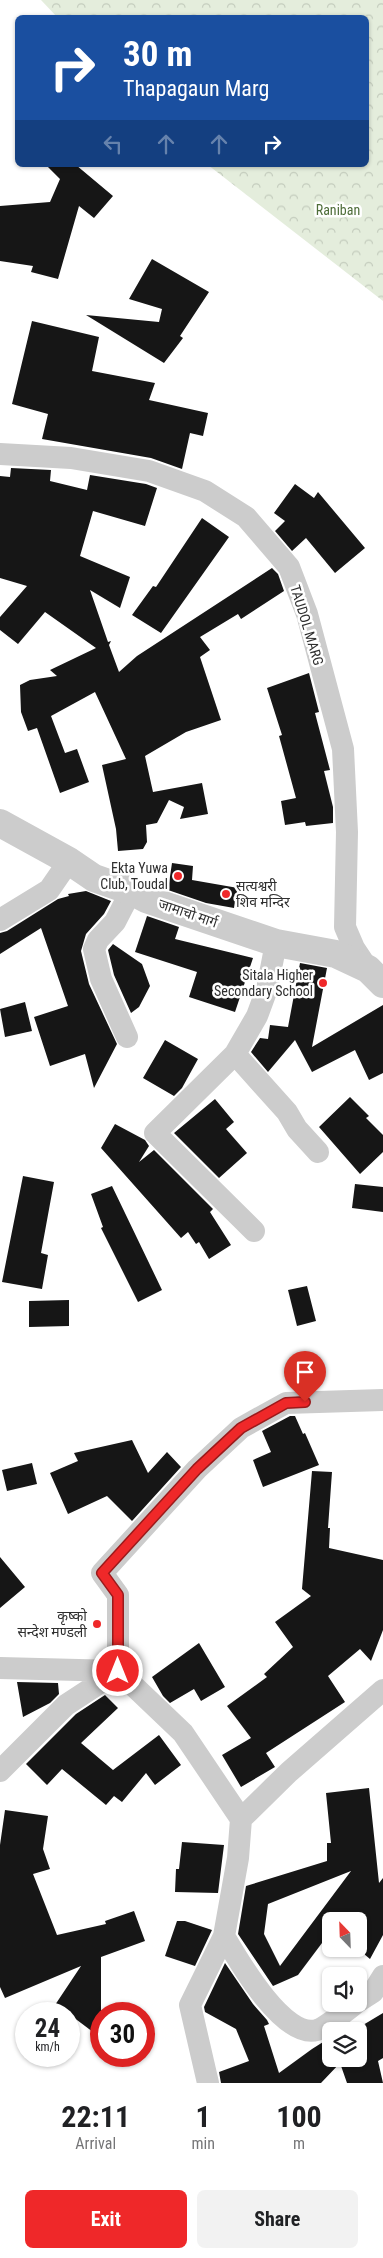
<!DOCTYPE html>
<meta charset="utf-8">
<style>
body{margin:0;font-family:"Roboto Condensed","Noto Sans Devanagari",sans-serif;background:#f2f2f2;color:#202124;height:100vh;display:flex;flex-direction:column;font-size:19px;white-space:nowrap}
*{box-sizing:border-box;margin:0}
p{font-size:16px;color:#757577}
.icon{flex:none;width:28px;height:28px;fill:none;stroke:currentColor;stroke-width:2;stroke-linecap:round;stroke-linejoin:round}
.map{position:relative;height:2083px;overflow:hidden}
.panel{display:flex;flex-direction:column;background:#fff;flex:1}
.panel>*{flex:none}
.banner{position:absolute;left:15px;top:15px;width:354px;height:152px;border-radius:8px;box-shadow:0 1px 4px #0004;background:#1a4fa0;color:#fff;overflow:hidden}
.needle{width:32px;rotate:337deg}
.fabs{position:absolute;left:322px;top:1912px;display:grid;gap:10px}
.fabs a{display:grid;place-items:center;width:45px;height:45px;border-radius:8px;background:#fff;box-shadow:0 1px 4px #0004;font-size:25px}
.speed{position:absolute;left:15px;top:2002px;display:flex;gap:10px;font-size:25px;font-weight:700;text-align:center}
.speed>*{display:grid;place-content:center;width:65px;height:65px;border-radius:50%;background:#fff;box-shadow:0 1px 4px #0004;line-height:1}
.speed small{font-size:12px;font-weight:400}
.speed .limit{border:8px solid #d22;background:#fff;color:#111}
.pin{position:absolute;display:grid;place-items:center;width:42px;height:42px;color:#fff;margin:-51px -21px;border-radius:50% 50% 50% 0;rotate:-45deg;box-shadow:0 0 5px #0007}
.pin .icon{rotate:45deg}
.me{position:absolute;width:55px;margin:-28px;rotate:0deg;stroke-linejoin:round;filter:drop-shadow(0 0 4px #0008)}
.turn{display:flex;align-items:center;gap:18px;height:105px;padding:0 25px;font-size:22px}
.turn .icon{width:65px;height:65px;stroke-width:2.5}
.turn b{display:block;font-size:35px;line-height:42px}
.lanes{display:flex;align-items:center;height:48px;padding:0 25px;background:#0003;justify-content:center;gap:25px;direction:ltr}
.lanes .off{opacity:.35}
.eta{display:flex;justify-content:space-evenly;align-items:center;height:85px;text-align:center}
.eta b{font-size:30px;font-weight:700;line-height:35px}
.cta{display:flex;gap:10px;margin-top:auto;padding:10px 25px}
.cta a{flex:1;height:58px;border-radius:8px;background:#ef2829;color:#fff;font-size:20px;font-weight:700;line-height:58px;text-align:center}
.cta a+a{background:#f2f2f2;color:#202124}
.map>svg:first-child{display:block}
</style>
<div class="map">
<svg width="383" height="2083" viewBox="0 0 383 2083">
<defs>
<pattern id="forest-crowns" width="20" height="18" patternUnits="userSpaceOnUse" patternTransform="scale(1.25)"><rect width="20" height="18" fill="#e4eddc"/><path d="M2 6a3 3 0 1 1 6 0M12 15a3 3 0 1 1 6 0" fill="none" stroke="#c4ccbd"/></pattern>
</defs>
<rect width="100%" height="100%" fill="#fff"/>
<path fill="url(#forest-crowns)" d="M41,0H383V301L208,165H366V18L57,17Z"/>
<path fill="#161616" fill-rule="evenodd" d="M46,165H76L113,196L94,218L79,206L58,279L31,272L33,266L0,261V206L50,202L60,179Z
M152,259L209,292L180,336L183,338L164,363L86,315L159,322L162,309L129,299Z
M32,321L99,337L92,371L155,383L149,400L208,413L203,436L190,433L182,469L151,458L42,439L48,414L12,404Z
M11,468L51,470L50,481L87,490L90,475L146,484L157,488L145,526L93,511L80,556L130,577L120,608L90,590L108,642L111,641L109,645L119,672L137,656L272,568L278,574L284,591L241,619L238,614L200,637L210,650L200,657L221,720L186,732L145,756L153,792L202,783L208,814L180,819L184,807L169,800L157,823L146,825L147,842L143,849L118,851L116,829L102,765L126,759L95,692L51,716L65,753L77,749L89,782L60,793L37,728L28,731L21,712L20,685L30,680L57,676L50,670L96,648L45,612L18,644L0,630V617L27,586L0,578V476L10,477Z
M295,484L314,498L318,492L365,548L335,573L306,538L292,551L275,531L285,521L274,513Z
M202,518L229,537L161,633L132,615L153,586L156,587Z
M309,673L319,712L315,713L330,770L324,771L333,807V823L306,826L305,822L285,825L281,801L296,798L279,736L282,735L267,688Z
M172,863L193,866L192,880L238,888L234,908L206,903L168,890Z
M86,891L111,901L104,914L86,934L81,951L89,984L117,1044L94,1088L85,1054L50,1066L34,1017L68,1006L41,928L0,954V933L7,931L58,899L69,896L68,894Z
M147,916L179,927L175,939L253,958L235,1012L189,997L197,972L135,952Z
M113,944L142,964L150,986L139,1007L131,1013L114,975L108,950Z
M300,963L327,968L312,1047L383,1005V1073L369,1080L355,1050L312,1072L295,1040L268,1072L251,1052L260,1038L268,1039L270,1025L288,1027Z
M25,1002L32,1031L5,1037L0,1009Z
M165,1040L198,1059L182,1088L174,1096L143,1078Z
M350,1097L369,1116L366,1118L383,1135V1152L360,1174L319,1127Z
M215,1099L234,1122L226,1129L247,1153L219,1178L174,1133Z
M115,1124L145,1140L149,1146L139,1162L154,1150L213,1209L210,1212L231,1245L209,1259L199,1242L196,1244L188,1232L181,1238L101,1148Z
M23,1176L54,1182L41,1253L48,1255L42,1289L2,1282Z
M355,1184L383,1187V1212L352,1208Z
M112,1186L162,1290L138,1302L101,1228L103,1227L91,1194Z
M307,1286L316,1321L297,1326L288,1290Z
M69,1300V1326L29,1327V1301Z
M290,1416H295L303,1434L305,1433L319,1465L263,1487L253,1460L271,1452L262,1431Z
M132,1440L148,1473L167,1452L181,1467L132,1521L107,1496L68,1514L50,1473L78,1461L74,1453Z
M32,1463L37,1484L7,1491L2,1470Z
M312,1471L332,1472L328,1528H330L329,1548L383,1560V1630L371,1661L360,1649L328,1676L345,1702L266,1753L275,1767L241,1787L222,1755L251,1738L227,1706L267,1677L264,1674L293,1647L275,1622L311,1596L302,1589Z
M0,1557L25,1587L0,1608Z
M199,1643L225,1687L201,1701L194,1689L170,1703L163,1696L152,1677Z
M17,1682L58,1683L59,1694L50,1703L23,1717Z
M105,1695L118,1708L81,1743L113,1770L159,1735L181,1765L155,1785L146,1773L122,1802L114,1796L106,1805L62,1769L47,1785L26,1764L76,1714Z
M369,1788L379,1883L383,1878V1935L370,1959L358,1949L359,1921H331V1931L298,1975L273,1986L238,1934L246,1886L327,1861V1843H331L326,1793ZM351,1871L280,1966L264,1934L268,1904Z
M5,1810L48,1816L43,1849L50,1869L33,1874L57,1935L106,1924L105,1921L134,1911L145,1941L101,1957V2038L69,2014H49L81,1966L5,1998L0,1987V1845Z
M182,1842L224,1845L218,1893L175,1892L176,1869H179Z
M177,1921H185L212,1930L195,1966L165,1956Z
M225,1963L253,2004L267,2020L269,2024L264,2026L279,2073L312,2049L331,2037V2059H359V2031H353L383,2013V2058L378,2061L383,2083H347L340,2063L321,2083H221L219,2072L249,2061L236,2029L205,2012L204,2007Z"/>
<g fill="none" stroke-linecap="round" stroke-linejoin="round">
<path stroke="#ccc" stroke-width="22" d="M0,454L71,458L149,471L205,491L246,517L289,567L307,614L343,749L347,832L345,927L354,948L368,969
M0,920L49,890L69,861
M276,943L267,989L257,1016L235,1054L287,1112L297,1129L318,1152
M127,1037L101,979L94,949L98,940L115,922L131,891
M235,1054L155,1133L254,1231
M0,1668L118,1671
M0,1771L66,1705L118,1671
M241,1819L289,1772L383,1690
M224,1936C238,1960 284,2040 317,2030C326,2027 347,2010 355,2004
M359,2001L373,1992L383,1976
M208,2083L190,2005L224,1936L238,1858L241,1819L183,1733L118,1671V1595L102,1573L197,1469L241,1428L286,1403L383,1400"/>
<path stroke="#ccc" stroke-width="28" d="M0,823L69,861L94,878L131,891L146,899L276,943L336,954L368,969L383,984"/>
</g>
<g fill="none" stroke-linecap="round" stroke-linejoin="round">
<defs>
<path id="route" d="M118,1671V1595L102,1573L197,1469L241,1428L286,1403L305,1402"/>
</defs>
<use href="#route" stroke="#9b1a1b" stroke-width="12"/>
<use href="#route" stroke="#ef2829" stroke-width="9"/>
</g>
<g fill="#ef2829" stroke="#fff" stroke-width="2">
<circle cx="178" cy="876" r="5"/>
<circle cx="226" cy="894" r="5"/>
<circle cx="323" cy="983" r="5"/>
<circle cx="97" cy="1624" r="5"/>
</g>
<g text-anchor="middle" stroke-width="5" stroke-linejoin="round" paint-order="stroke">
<g font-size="14" fill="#4e6d39" stroke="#fff">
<text x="338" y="215">Raniban</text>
</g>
<g font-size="14" fill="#2f2f2f" stroke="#fff">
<text transform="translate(307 625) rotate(73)" y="5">TAUDOL MARG</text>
<text transform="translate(188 913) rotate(19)" y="5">जामाचो मार्ग</text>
</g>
<g font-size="14" fill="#2f2f2f" stroke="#fff" text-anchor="end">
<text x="168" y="873">Ekta Yuwa<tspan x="168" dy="16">Club, Toudal</tspan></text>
<text x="236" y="891" text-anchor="start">सत्यश्वरी<tspan x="236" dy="16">शिव मन्दिर</tspan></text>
<text x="313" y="980">Sitala Higher<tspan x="313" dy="16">Secondary School</tspan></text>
<text x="87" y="1621">कृष्को<tspan x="87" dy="16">सन्देश मण्डली</tspan></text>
</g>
</g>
</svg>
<div class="fabs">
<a><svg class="needle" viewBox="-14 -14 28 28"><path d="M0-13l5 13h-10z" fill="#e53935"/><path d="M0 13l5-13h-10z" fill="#757577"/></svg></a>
<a><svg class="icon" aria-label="sound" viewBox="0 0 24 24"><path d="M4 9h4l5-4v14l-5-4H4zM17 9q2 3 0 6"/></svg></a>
<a><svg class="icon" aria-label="layers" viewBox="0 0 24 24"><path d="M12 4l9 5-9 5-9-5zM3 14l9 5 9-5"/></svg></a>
</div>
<div class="speed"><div>24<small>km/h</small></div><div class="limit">30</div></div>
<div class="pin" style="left:305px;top:1402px;background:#d93025"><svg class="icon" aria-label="arrive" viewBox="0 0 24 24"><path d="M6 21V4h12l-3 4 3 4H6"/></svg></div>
<svg class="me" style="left:118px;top:1671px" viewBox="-20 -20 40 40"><circle r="17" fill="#ef2829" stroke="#fff" stroke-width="3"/><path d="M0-11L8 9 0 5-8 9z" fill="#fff"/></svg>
<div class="banner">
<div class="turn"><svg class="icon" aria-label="right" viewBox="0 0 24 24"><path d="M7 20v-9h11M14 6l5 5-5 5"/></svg><div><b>30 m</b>Thapagaun Marg</div></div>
<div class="lanes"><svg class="icon off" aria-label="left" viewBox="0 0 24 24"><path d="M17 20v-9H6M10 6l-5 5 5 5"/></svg><svg class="icon off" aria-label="ahead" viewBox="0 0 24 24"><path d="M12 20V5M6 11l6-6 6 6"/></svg><svg class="icon off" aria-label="ahead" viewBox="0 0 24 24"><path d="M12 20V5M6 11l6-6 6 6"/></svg><svg class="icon" aria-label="right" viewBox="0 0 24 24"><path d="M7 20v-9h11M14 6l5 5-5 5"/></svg></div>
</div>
</div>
<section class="panel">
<div class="eta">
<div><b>22:11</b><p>Arrival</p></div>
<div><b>1</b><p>min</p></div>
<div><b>100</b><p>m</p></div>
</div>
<div class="cta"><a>Exit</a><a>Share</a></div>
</section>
